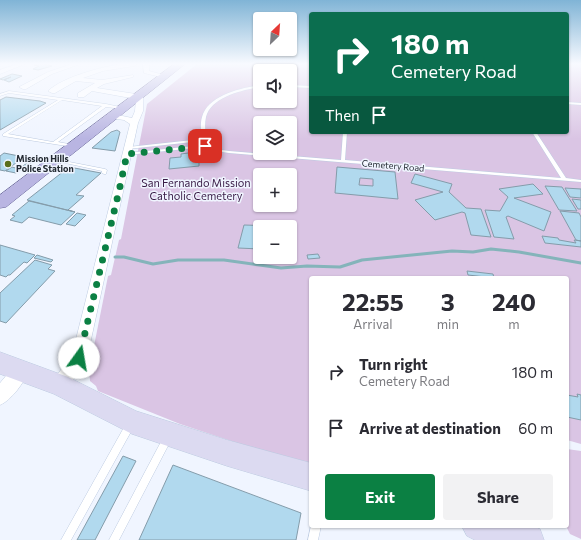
<!DOCTYPE html>
<meta charset="utf-8">
<style>
body{margin:0;font-family:Commissioner,sans-serif;background:#f2f2f3;color:#2b2b33;height:100vh;display:flex;flex-direction:column;font-size:15px;white-space:nowrap}
*{box-sizing:border-box;margin:0}
p{font-size:13px;color:#7c7c81}
.icon{flex:none;width:22px;height:22px;fill:none;stroke:currentColor;stroke-width:2;stroke-linecap:round;stroke-linejoin:round}
.map{position:relative;flex:1;overflow:hidden}
.side{position:absolute;left:309px;top:276px;width:260px;height:252px;display:flex;flex-direction:column;background:#fff;border-radius:4px;box-shadow:0 1px 3px #0004}
.side>*{flex:none}
.guide{position:absolute;left:309px;top:12px;width:260px;height:122px;border-radius:4px;box-shadow:0 1px 3px #0004;background:#0b6e4f;color:#fff;overflow:hidden}
.needle{width:26px;rotate:25deg}
.buttons{position:absolute;left:253px;top:12px;display:grid;gap:8px}
.buttons a{display:grid;place-items:center;width:44px;height:44px;border-radius:4px;background:#fff;box-shadow:0 1px 3px #0004;font-size:20px}
.pin{position:absolute;display:grid;place-items:center;width:34px;height:34px;color:#fff;margin:-17px;border-radius:8px;box-shadow:0 2px 6px #0006}
.me{position:absolute;width:44px;margin:-22px;rotate:13deg;stroke-linejoin:round;filter:drop-shadow(0 0 3px #0008)}
.turn{display:flex;align-items:center;gap:14px;height:84px;padding:0 16px;font-size:18px}
.turn .icon{width:52px;height:52px;stroke-width:2.5}
.turn b{display:block;font-size:28px;line-height:34px}
.then{display:flex;align-items:center;height:38px;padding:0 16px;background:#0003;gap:8px;font-size:15px}
.eta{display:flex;justify-content:space-evenly;align-items:center;height:68px;text-align:center}
.eta b{font-size:24px;font-weight:700;line-height:28px}
.primary-button{display:flex;gap:8px;margin-top:auto;padding:8px 16px}
.primary-button a{flex:1;height:46px;border-radius:4px;background:#0b8043;color:#fff;font-size:16px;font-weight:700;line-height:46px;text-align:center}
.primary-button a+a{background:#f2f2f3;color:#2b2b33}
ul{padding:0;list-style:none}
li{display:flex;align-items:center;gap:12px;height:56px;padding:0 16px}
li div{flex:1}
li b{display:block;font-size:15px}
li em{font-style:normal}
.map>svg:first-child{display:block}
</style>
<div class="map">
<svg width="581" height="540" viewBox="0 0 581 540">
<rect width="100%" height="100%" fill="#f0f5ff"/>
<path fill="#dac5e4" fill-rule="evenodd" d="M197,64H311V132H567V64H581V444L567,440V278H311V464L255,449L180,424L98,391L96,386L90,381L89,371L108,276L111,275L119,240L121,239L147,104ZM260,71H290V101H260ZM260,123H290V153H260ZM260,175H290V205H260ZM260,227H290V257H260Z
M567,449L581,451V539L570,534L566,526Z"/>
<g fill="none" stroke-linecap="round" stroke-linejoin="round">
<path stroke="#84b4ba" stroke-width="3" d="M115,257H124L153,264L178,260H224L281,268L307,266L340,267L362,260L452,251L473,252L491,249L519,252L581,263"/>
</g>
<path fill="#b1d9ee" stroke="#849caa" fill-rule="evenodd" d="M37,64H44L52,66L38,70L33,69L39,66L34,65Z
M12,74L22,76L9,82L4,80L11,77L3,80L0,79Z
M6,97L40,101L46,103L0,130V100Z
M117,130L120,132L115,151L92,148L111,132Z
M195,152V155L209,154V157L199,158V166L169,169L170,158L181,157V154Z
M4,153L24,157L5,171L0,170V156Z
M26,158L35,160L16,173L6,171L12,167L19,169L27,163L21,161Z
M69,167L101,173L76,195L84,196L68,210L75,212L27,200Z
M337,167L395,172L398,199L335,193ZM360,178L373,179V186L359,185Z
M415,174L452,184L449,192L466,208L481,209L491,237L471,235L465,213L462,212L435,220L415,200L443,192L411,183Z
M533,184L543,194L514,198L551,212L544,231L508,216L506,217L514,239L494,237L485,210L500,211L508,197L499,189Z
M545,186L562,187L577,211L559,210Z
M565,188L581,189V198L570,197Z
M572,199L581,200V209H578Z
M29,201L75,212L61,225L29,217L22,223L10,220L15,216L12,215Z
M560,211L579,213L581,217V241L576,240Z
M77,213L86,215L75,226L66,224Z
M278,223H291L290,247V227H260V249L238,248L244,225L277,226Z
M542,236L558,238L559,240L576,243L574,240L581,241V247L545,243Z
M0,245L35,255L27,263L24,262L10,275H8L6,277L0,275Z
M318,254L320,258L308,259L307,255Z
M37,255L53,260L51,262L34,258Z
M35,260L52,265L48,269L55,271L6,323L0,321V293Z
M467,271L493,274L494,278L468,275Z
M577,394L581,395V420L567,417V395L578,397Z
M123,456L136,461L95,540H77Z
M173,465L301,513L296,540H139Z"/>
<g fill="none" stroke-linecap="round" stroke-linejoin="round">
<defs>
<path id="service" d="M287,64H289L287,71H283Z
M260,85V87C242,90 211,97 206,117C204,126 206,136 207,145L216,149L229,151L341,160L343,132H347L345,160L561,178L532,132H536L566,178L581,180V182L229,153L215,151L205,147L127,155L125,154L127,153L203,145L202,141L128,149L126,148L128,147L202,139C201,132 200,124 202,117C208,95 241,88 260,85Z
M290,85L311,86V88L290,87Z
M9,91L106,104L125,108L123,109L106,107L58,142L74,145L75,146L73,147L3,136V134L58,100L9,93L0,96V94ZM62,100L102,106L53,142L8,134Z
M567,102L581,103V105L567,104Z
M54,159L105,169L107,170L106,174H104L102,173V171L56,161L54,160Z
M130,421L133,422L134,425L133,428L71,540H61L127,422Z
M167,435L170,436L171,439L170,442L119,540H109L164,436Z
M311,526H321L318,540H308Z"/>
<path id="minor" d="M17,64H25L0,74V70Z
M72,64H80L52,74L26,89H23L19,87L48,72Z
M121,64H137L134,66L103,71L83,78L102,80L133,75V77L104,84L97,88L136,94L137,92H143V111L138,123L87,358L66,391L60,393L54,391L52,385L54,379L72,355L130,124L124,120L110,118L109,116L113,114L132,118L135,111L136,99L92,91L84,97H78V93L95,83L76,81L55,93H52L48,91C63,77 101,67 121,64Z
M143,64H149V71L168,76L165,78L144,73Z
M21,363L27,365L29,371C24,382 12,400 0,405V383L15,365Z"/>
<path id="secondary" d="M0,352L68,377L136,411L227,440L311,463V491L227,466L132,434L54,394L0,374Z
M462,526H532L540,529L544,540H475L467,536Z"/>
<path id="primary" d="M174,64H185L6,207L0,208V195Z"/>
</defs>
<use href="#service" stroke="#bdcbe1" stroke-width="1"/>
<use href="#minor" stroke="#bdcbe1" stroke-width="1"/>
<use href="#secondary" stroke="#bdcbe1" stroke-width="1"/>
<use href="#primary" stroke="#676498" stroke-width="1"/>
<use href="#service" fill="#fff" fill-rule="evenodd"/>
<use href="#minor" fill="#fff" fill-rule="evenodd"/>
<use href="#secondary" fill="#dcdaf1" fill-rule="evenodd"/>
<use href="#primary" fill="#b9b5e2" fill-rule="evenodd"/>
</g>
<linearGradient id="sky" x2="0" y2="1"><stop stop-color="#80b4d6"/><stop offset="0.46" stop-color="#f8faff"/><stop offset="1" stop-color="#f8faff" stop-opacity="0"/></linearGradient>
<rect width="581" height="139" fill="url(#sky)"/>
<g fill="none" stroke-linecap="round" stroke-linejoin="round">
<path stroke="#0b8043" stroke-width="7" stroke-dasharray="0 12.6" d="M79,358L119,191L127,154L205,146"/>
</g>
<circle fill="#5a6e1c" stroke="#f0f5ff" stroke-width="1.5" cx="8" cy="164" r="4"/>
<g text-anchor="middle" stroke-width="3" stroke-linejoin="round" paint-order="stroke">
<g font-size="9" font-weight="bold" fill="#242a32" stroke="#f0f5ff" text-anchor="start">
<text x="16" y="162">Mission Hills<tspan x="16" dy="10">Police Station</tspan></text>
</g>
<g font-size="9" fill="#242a32" stroke="#f0f5ff">
<text transform="translate(393 166) rotate(5)" y="3">Cemetery Road</text>
</g>
<g font-size="11" fill="#391b46" stroke="#f0f5ff">
<text x="196" y="187">San Fernando Mission<tspan x="196" dy="13">Catholic Cemetery</tspan></text>
</g>
</g>
</svg>
<div class="buttons">
<a><svg class="needle" viewBox="-14 -14 28 28"><path d="M0-13l5 13h-10z" fill="#e53935"/><path d="M0 13l5-13h-10z" fill="#7c7c81"/></svg></a>
<a><svg class="icon" aria-label="sound" viewBox="0 0 24 24"><path d="M4 9h4l5-4v14l-5-4H4zM17 9q2 3 0 6"/></svg></a>
<a><svg class="icon" aria-label="layers" viewBox="0 0 24 24"><path d="M12 4l9 5-9 5-9-5zM3 14l9 5 9-5"/></svg></a>
<a>+</a>
<a>−</a>
</div>
<div class="pin" style="left:205px;top:146px;background:#d93025"><svg class="icon" aria-label="arrive" viewBox="0 0 24 24"><path d="M6 21V4h12l-3 4 3 4H6"/></svg></div>
<svg class="me" style="left:79px;top:358px" viewBox="-20 -20 40 40"><circle r="19" fill="#fff"/><path d="M0-13L10 11 0 6-10 11z" fill="#0b8043"/></svg>
<div class="guide">
<div class="turn"><svg class="icon" aria-label="right" viewBox="0 0 24 24"><path d="M7 20v-9h11M14 6l5 5-5 5"/></svg><div><b>180 m</b>Cemetery Road</div></div>
<div class="then">Then<svg class="icon" aria-label="arrive" viewBox="0 0 24 24"><path d="M6 21V4h12l-3 4 3 4H6"/></svg></div>
</div>
<section class="side">
<div class="eta">
<div><b>22:55</b><p>Arrival</p></div>
<div><b>3</b><p>min</p></div>
<div><b>240</b><p>m</p></div>
</div>
<ul>
<li><svg class="icon" aria-label="right" viewBox="0 0 24 24"><path d="M7 20v-9h11M14 6l5 5-5 5"/></svg><div><b>Turn right</b><p>Cemetery Road</p></div><em>180 m</em></li>
<li><svg class="icon" aria-label="arrive" viewBox="0 0 24 24"><path d="M6 21V4h12l-3 4 3 4H6"/></svg><div><b>Arrive at destination</b></div><em>60 m</em></li>
</ul>
<div class="primary-button"><a>Exit</a><a>Share</a></div>
</section>
</div>
